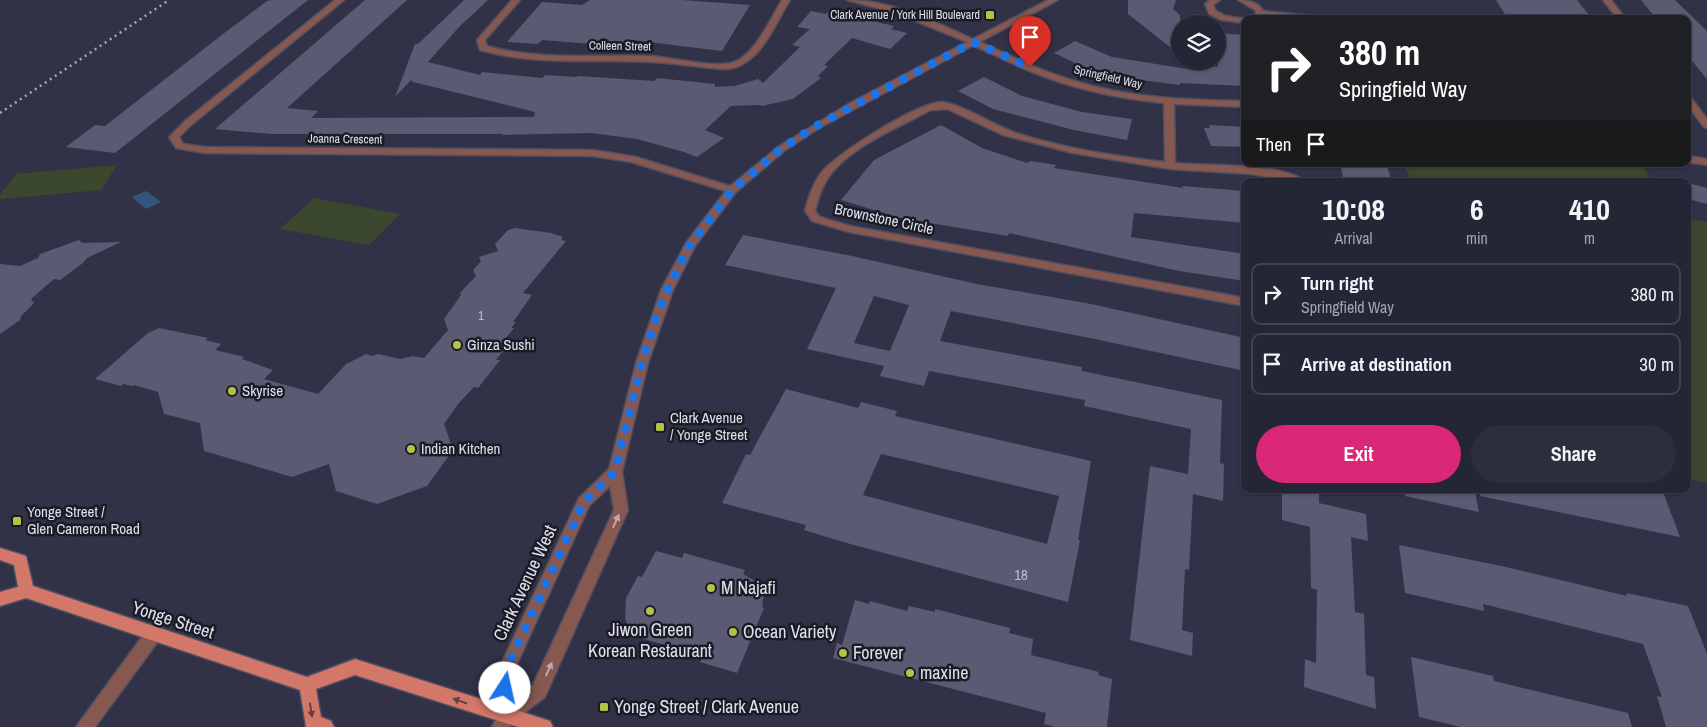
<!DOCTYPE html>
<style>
body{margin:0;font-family:"Archivo Narrow",sans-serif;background:#2d2e3d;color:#f1f3f6;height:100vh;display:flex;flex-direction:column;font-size:19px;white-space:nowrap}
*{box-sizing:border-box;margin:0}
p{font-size:16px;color:#a3a5ad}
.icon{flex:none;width:28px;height:28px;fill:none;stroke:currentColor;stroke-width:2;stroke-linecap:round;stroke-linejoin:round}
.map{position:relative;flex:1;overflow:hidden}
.details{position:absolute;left:1241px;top:178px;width:450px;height:315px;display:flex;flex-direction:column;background:#252635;border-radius:10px;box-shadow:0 1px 4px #0004,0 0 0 1px #424350}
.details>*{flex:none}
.banner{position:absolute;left:1241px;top:15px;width:450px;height:152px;border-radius:10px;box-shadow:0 1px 4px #0004,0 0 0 1px #424350;background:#202124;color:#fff;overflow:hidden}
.controls{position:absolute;left:1171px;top:15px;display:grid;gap:10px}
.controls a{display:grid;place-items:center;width:55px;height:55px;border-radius:50%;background:#252635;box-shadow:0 1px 4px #0004,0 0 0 1px #424350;font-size:25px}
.pin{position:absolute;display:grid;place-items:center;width:42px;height:42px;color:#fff;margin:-51px -21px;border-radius:50% 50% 50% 0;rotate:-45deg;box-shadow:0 0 5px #0007}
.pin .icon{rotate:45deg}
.me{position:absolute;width:55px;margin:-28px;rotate:10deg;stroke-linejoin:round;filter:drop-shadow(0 0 4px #0008)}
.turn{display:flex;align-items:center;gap:18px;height:105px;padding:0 15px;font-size:22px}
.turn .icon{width:65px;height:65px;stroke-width:2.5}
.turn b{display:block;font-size:35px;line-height:42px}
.then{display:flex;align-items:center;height:48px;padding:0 15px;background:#0003;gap:10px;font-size:19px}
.eta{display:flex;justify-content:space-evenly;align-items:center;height:85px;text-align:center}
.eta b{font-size:30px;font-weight:800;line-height:35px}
.cta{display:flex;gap:10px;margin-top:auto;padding:10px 15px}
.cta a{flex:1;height:58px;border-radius:30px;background:#db2777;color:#fff;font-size:20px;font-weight:800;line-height:58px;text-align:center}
.cta a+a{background:#2d2e3d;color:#f1f3f6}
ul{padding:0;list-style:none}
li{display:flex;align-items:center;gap:15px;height:62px;margin:0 10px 8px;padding:0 5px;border:2px solid #424350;border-radius:10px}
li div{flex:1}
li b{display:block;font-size:19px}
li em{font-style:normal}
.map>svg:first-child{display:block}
</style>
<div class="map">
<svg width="1707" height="727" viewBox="0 0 1707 727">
<rect width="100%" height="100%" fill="#313247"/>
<path fill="#3c482d" d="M1404,164H1641L1653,181H1411Z
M117,165L101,190L0,199V195L16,174Z
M314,198L400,214L369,245L280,229Z
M1688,218L1707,222V483L1688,479Z"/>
<path fill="#33567e" d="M146,191L161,202L146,209L132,197Z"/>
<path fill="#5a5b72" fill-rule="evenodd" d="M272,0H308L115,153L66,147L95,125L105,126L223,34L267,1Z
M365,0H407L287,108L318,111L311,118L534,117L535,112L413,82L411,80L395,97L415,44H418L464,0H488L460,26L428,62L480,75L482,72L542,78L545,75L576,77L578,76L654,81L657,78L715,84V87L735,86L758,79L763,83L800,47L792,45L810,29L797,27L811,11L826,14L827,12L845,14L879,20L877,22L894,26L891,29L907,33L890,49L852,38L824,65L828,66L818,76L821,78L793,99L762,106L760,105L731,106L705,130L724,138L697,157L684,152L637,139L591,133L502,135L503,134H271L215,129Z
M590,0H682L750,5L722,51L632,40L630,44L595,41L592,44L542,40L538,44L507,42L542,2L582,5Z
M1128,0H1176L1173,9L1180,15V55L1128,14Z
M1496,0H1577L1592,19H1508Z
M1641,0H1675L1707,31V79L1688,56V19H1666L1664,16H1654Z
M1218,33L1245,35V86L1180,83V85L1118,77L1073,64L1075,63L1054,53L1075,41L1112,57L1200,71L1192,65L1218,67Z
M984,77L1022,96L1082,112L1132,119L1127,140L1074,130L993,109L958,91Z
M941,125L982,148L1027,163L1031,161L1056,165L1054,168L1183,188L1182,186L1245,191V223L1134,213L1131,237L1245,254V281L1179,271L1009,233L1008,236L900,218L841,200L874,160Z
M1209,125L1245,127V147L1211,146L1204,128H1210Z
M1340,164L1387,166L1392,181H1344Z
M1688,183L1707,188V204L1688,199Z
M515,228L551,233L563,237L561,240L566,241L523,293L532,295L513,322H516L511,328H514L500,345L507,346L496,360H500L478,388L474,387L458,404L444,424L453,450L427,486L377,504L336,491L329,464L292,477L204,451L200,423L164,414L158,392L134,385L132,386L123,384L121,386L95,379L148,333L159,328L208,338L205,340L221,344L215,350L244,357L242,359L273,370L264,379L318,394L346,364L366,354L372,356L378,354L401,359L413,356L424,358L448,330L444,319L461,295L460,293L476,276L473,270L481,261L479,257L498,251L495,244L508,230Z
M743,235L852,256L977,284L1091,304L1245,338V371L1090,338L951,311L940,341L1082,367V371L1222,400L1220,463L1224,464L1223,501L1193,494L1189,570L1185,569L1182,630L1193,633L1192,656L1130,640L1150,466L1188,474L1191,429L1084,406L1085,400L929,371L924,386L880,376L884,366L807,349L836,288L725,265ZM874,296L909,305L890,351L854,343Z
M79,240L82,243L121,242L87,258L83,263L60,280L54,279L31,299L34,303L21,316L20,320L0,334V264L20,266L38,258L40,254Z
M786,389L858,408L861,402L897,411L895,416L1091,461L1078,540H1080L1068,602L843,542L804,530L806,525L722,503L746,454L750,455ZM881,454L1059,496L1047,544L863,495Z
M1282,489H1319V503L1366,514L1368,541L1351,537L1355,612L1364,614L1366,675L1374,677L1376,709L1304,687L1305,659L1316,663L1317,590L1311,588L1310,527L1282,520Z
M1406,489H1461L1475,492L1479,512L1405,496Z
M1480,489H1645L1663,492L1680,537L1480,496Z
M1399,545L1506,567L1627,596L1626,593L1688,606L1707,654V727H1666L1657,696L1662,697L1643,644L1483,604L1484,611L1405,593Z
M656,551L682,558L684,553L745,570L743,574L762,585L764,592L762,607L764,608L737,673L700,662L703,656L637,637L629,629L625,618L626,598L638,576L642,577Z
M855,600L869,604L870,601L907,611L909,606L935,612V609L1010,628L1009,633L1033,639L1031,655L1099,672L1098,675L1112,679L1107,727H1055L1044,724L1046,713L833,658L837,643L842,645Z
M1411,657L1493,676L1494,681L1628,713L1632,727H1461L1419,717Z"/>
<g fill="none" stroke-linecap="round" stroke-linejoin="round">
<defs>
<path id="minor" d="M335,0H344L191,125L179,137L183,144L205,147L593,150L636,157L736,188L737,190L732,193L631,162L593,156L205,153L176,148L169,137L185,121Z
M512,0H520L485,40L487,46C540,61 595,54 650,56C672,57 714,69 734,62C754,56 771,18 782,0H790C774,25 761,65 727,69C701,68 676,63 651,62C593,59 537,66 480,50L477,40Z
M1210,0H1220L1213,5L1216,11L1226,16L1246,19L1245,23L1221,20L1209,14L1205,4Z
M1238,0C1247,0 1259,2 1263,11L1324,17L1328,19H1295L1262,16L1260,19H1251L1256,13L1255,10Z
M1603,0H1611L1626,19H1618Z
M970,40H976C1009,55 1040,71 1075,81C1129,98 1188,100 1245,101V107L1174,104L1175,163C1203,166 1285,163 1304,181H1290L1252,174L1170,169L1073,153L1003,135L947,109L931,110C899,127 849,147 828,178C821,188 818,200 815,211L820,217L850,226L1245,298V306L849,232L812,221L805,211C808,198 813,184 821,173C837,153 918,102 942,102C960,103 998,128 1019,134C1066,149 1116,156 1165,162L1164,103C1125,99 1086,92 1048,78C1021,69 996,55 970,44Z
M1688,97L1691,98L1707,119V128L1704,127L1688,106Z
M1688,156L1707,159V165L1688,162Z
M153,628L159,630L161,635L159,640L95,727H76L147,630Z"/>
<path id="tertiary" d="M847,0C892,0 933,21 973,39L1048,0H1058L819,128L784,151L736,192L695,246L673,290L648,363L622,472L628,510L545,697L512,722L510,727H492L498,716L496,675L579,498L609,469L636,363L661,290L686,243L728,188L778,147L850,103L967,42L896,13ZM610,486L614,510L533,685L514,700L512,675L589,506Z"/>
<path id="primary" d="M0,548L26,556L33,586L307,677L355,659L544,719L550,721L553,727H518L355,675L316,689L321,717L331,721L334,727H306L300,690L26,598L0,606V592L18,587L14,565L0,560Z"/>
</defs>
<use href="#minor" stroke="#4d4e62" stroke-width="3"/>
<use href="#tertiary" stroke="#4d4e62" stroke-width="3"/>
<use href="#primary" stroke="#4d4e62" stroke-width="3"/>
<use href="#minor" fill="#865850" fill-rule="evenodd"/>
<use href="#tertiary" fill="#865850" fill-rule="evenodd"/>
<use href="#primary" fill="#d37869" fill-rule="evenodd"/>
<path stroke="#a9abba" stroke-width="2.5" stroke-dasharray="2 4" stroke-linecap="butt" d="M0,113L169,0"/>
</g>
<defs><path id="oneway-solid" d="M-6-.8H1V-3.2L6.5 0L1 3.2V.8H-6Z" transform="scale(1.25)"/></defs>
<g fill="#bbaaae">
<use href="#oneway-solid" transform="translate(616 521) rotate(-66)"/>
<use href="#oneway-solid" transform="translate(549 669) rotate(-66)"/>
</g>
<g fill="#654040">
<use href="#oneway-solid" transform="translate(460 701) rotate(-161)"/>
<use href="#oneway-solid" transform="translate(311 710) rotate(81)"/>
</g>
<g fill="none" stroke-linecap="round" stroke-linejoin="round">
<path stroke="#1a73e8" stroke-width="9" stroke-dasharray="0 16.2" d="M505,688L504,674L584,502L615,472L642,363L656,318L667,290L690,245L732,190L781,149L816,126L973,42L1030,67"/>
</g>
<g fill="#b4c24a" stroke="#1b1b25" stroke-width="2">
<rect x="985" y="10" width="10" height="10" rx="2.5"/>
<circle cx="457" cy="345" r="5"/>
<circle cx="232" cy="391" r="5"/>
<rect x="655" y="422" width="10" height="10" rx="2.5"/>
<circle cx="411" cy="449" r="5"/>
<rect x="12" y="516" width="10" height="10" rx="2.5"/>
<circle cx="711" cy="588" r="5"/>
<circle cx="650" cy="611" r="5"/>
<circle cx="733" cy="632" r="5"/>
<circle cx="843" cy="653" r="5"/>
<circle cx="910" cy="673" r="5"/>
<rect x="599" y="702" width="10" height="10" rx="2.5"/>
</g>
<g text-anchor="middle" stroke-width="5" stroke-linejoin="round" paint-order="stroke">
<g font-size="12" fill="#dee0ed" stroke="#1b1b25" text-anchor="end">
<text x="980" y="19">Clark Avenue / York Hill Boulevard</text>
</g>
<g font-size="12" fill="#dee0ed" stroke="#1b1b25">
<text transform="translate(620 46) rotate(1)" y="4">Colleen Street</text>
<text transform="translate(1108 77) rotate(13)" y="4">Springfield Way</text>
<text transform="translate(345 139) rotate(1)" y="4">Joanna Crescent</text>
</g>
<g font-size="12" fill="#bdbfce">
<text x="481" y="320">1</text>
</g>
<g font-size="15" fill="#dee0ed" stroke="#1b1b25">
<text transform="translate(884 219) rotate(12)" y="5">Brownstone Circle</text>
</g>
<g font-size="15" fill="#dee0ed" stroke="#1b1b25" text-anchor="start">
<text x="467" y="350">Ginza Sushi</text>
<text x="242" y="396">Skyrise</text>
<text x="670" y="423">Clark Avenue<tspan x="670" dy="17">/ Yonge Street</tspan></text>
<text x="421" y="454">Indian Kitchen</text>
<text x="27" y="517">Yonge Street /<tspan x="27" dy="17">Glen Cameron Road</tspan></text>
</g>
<g font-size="15" fill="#bdbfce">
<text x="1021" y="580">18</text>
</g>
<g font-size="18" fill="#dee0ed" stroke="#1b1b25">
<text transform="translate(525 583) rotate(-65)" y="6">Clark Avenue West</text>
<text transform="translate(173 620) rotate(18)" y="6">Yonge Street</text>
</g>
<g font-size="18" fill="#dee0ed" stroke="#1b1b25" text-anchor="start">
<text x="721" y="594">M Najafi</text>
<text x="650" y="636" text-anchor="middle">Jiwon Green<tspan x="650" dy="21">Korean Restaurant</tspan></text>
<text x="743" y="638">Ocean Variety</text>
<text x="853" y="659">Forever</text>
<text x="920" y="679">maxine</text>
<text x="614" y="713">Yonge Street / Clark Avenue</text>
</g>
</g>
</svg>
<div class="controls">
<a><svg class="icon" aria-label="layers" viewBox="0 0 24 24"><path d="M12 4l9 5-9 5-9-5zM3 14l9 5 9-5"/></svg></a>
</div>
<div class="pin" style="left:1030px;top:67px;background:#d93025"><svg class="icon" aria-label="arrive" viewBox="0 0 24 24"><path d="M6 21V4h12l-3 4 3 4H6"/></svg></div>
<svg class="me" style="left:505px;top:688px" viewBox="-20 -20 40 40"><circle r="19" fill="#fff"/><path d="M0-13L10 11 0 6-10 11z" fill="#1a73e8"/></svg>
<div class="banner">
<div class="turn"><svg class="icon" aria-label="right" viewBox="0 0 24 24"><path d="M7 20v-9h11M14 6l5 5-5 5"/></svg><div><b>380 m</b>Springfield Way</div></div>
<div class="then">Then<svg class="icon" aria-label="arrive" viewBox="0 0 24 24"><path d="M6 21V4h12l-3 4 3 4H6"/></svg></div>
</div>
<section class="details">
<div class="eta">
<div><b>10:08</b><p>Arrival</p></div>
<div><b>6</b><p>min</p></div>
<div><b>410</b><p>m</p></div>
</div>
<ul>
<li><svg class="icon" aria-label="right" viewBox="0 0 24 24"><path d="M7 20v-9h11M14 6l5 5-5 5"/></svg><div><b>Turn right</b><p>Springfield Way</p></div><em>380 m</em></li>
<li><svg class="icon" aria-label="arrive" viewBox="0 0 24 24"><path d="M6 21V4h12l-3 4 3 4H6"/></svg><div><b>Arrive at destination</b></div><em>30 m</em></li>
</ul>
<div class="cta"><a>Exit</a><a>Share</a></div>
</section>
</div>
